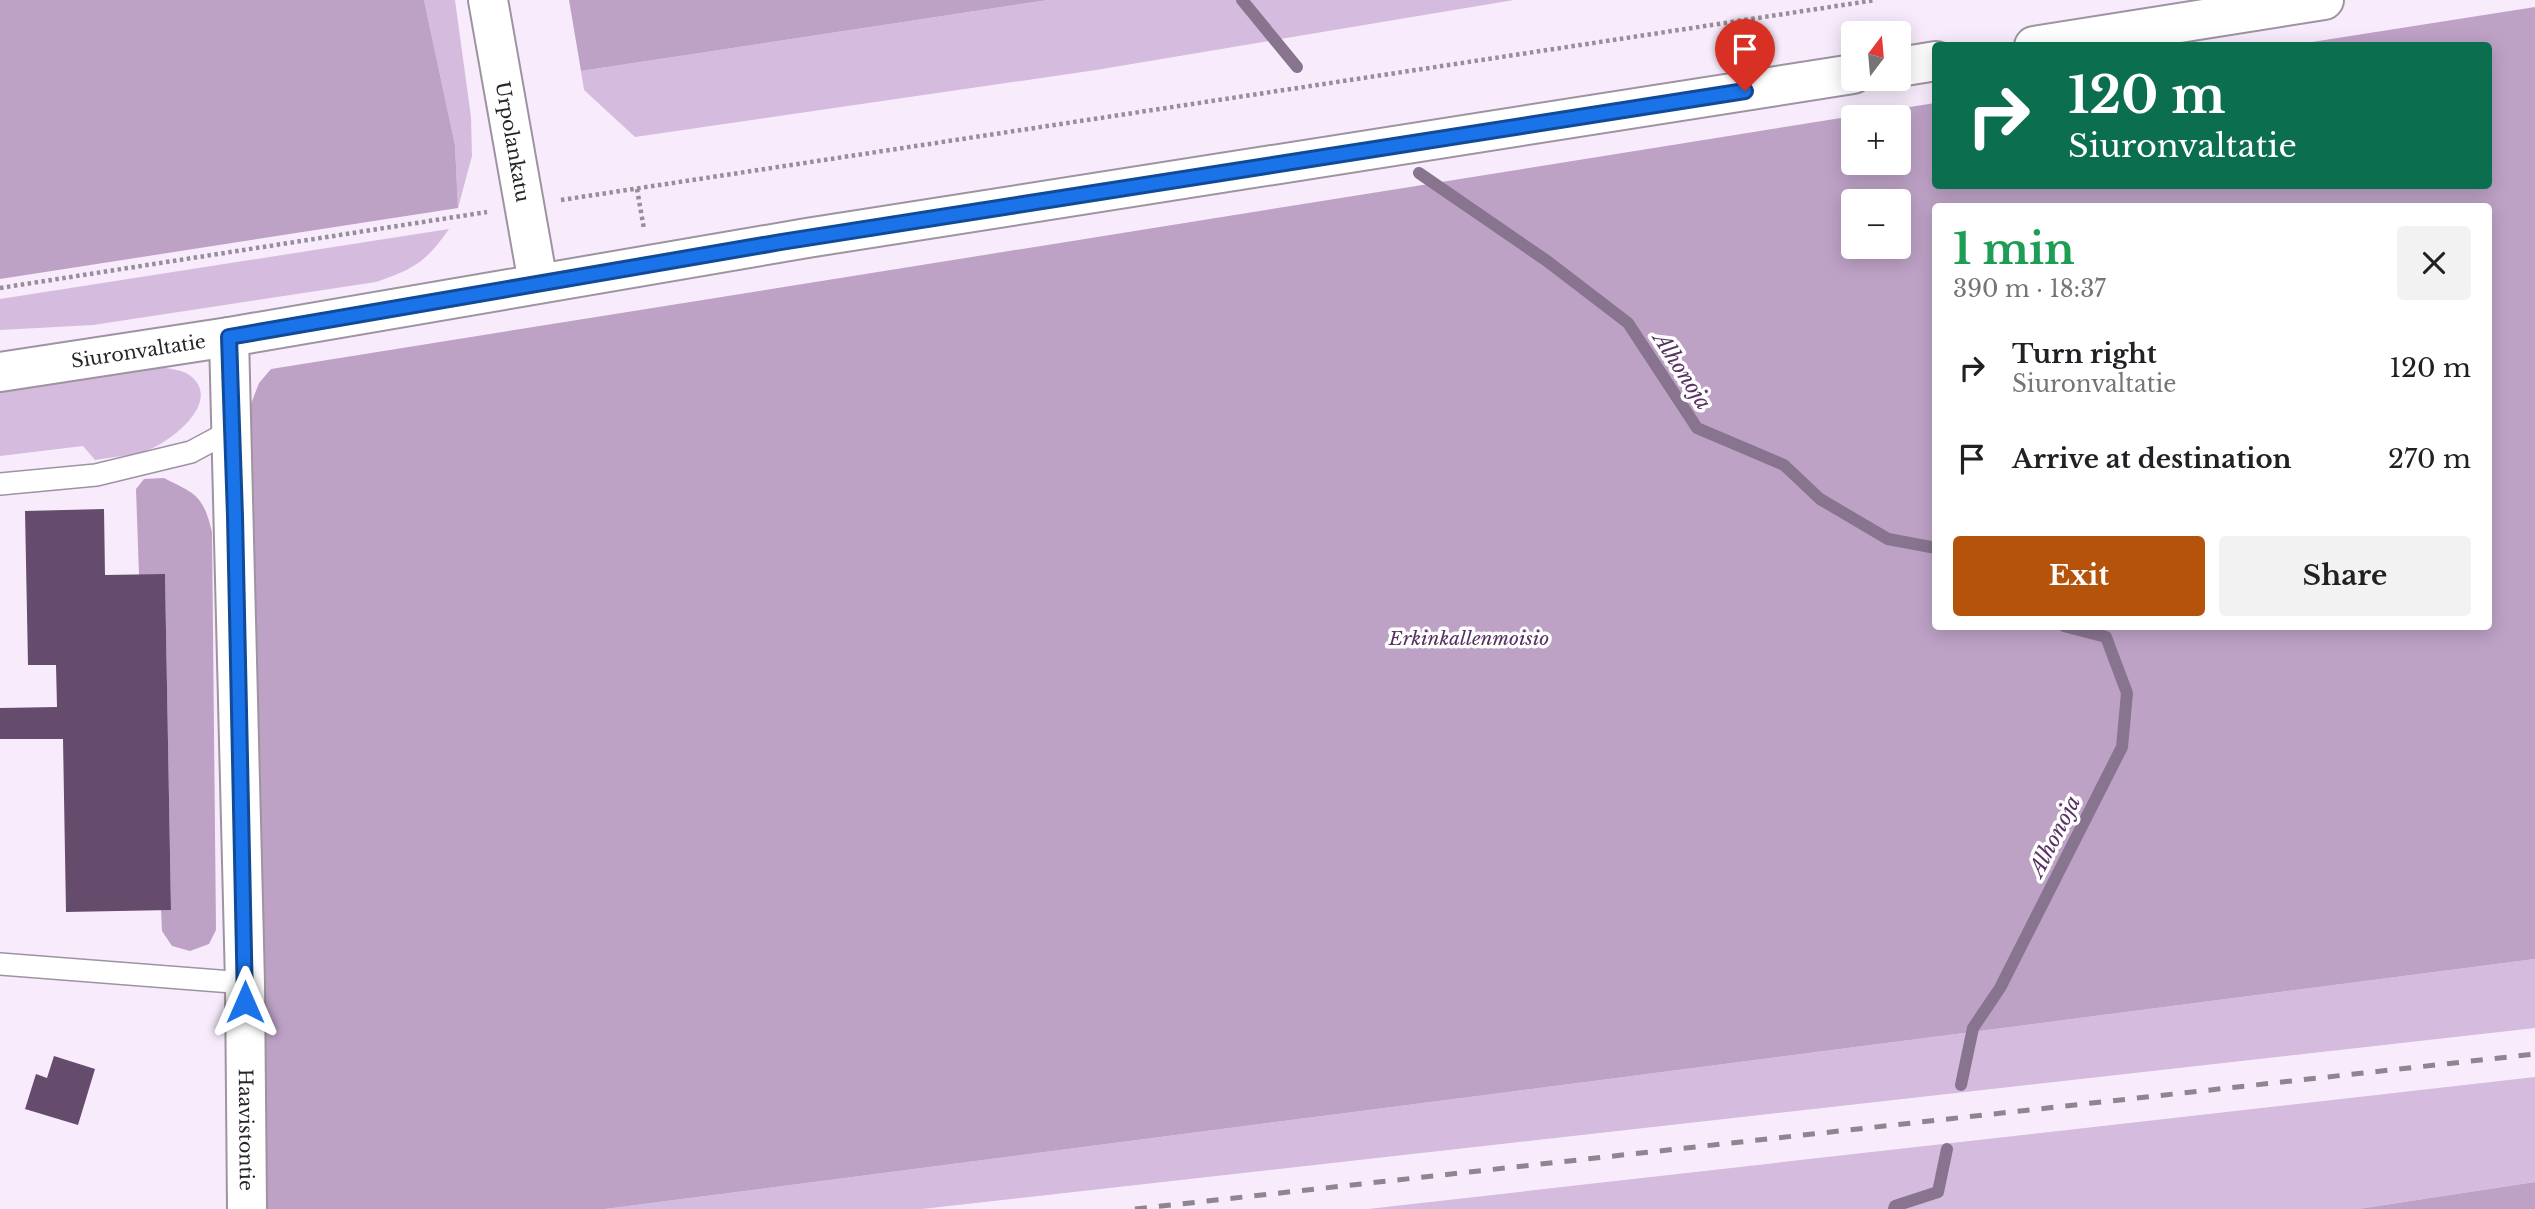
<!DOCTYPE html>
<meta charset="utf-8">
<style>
body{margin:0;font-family:"Libre Baskerville",serif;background:#f2f2f2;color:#202124;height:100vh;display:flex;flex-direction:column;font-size:26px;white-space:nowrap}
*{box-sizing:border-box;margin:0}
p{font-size:23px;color:#757577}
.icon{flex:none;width:38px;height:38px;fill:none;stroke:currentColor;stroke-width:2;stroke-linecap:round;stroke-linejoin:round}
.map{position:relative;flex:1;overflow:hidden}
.panel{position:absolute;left:1932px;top:203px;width:560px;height:427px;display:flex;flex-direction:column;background:#fff;border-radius:7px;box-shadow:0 4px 18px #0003}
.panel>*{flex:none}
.hud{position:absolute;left:1932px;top:42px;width:560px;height:147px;border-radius:7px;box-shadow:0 4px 18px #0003;background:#0b6e4f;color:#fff;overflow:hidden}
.needle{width:46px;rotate:16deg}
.tools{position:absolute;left:1841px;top:21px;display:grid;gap:14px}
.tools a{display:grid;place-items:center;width:70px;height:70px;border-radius:7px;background:#fff;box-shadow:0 4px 18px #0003;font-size:35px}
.pin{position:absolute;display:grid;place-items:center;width:60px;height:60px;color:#fff;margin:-72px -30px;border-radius:50% 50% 50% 0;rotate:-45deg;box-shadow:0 0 7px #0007}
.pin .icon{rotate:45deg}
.me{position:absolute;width:77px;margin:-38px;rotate:0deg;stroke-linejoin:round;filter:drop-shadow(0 0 5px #0008)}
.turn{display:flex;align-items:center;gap:24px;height:147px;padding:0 21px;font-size:32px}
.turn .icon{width:91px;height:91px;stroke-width:2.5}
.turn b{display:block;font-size:49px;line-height:60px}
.round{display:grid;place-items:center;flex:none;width:74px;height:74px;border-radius:7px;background:#f2f2f2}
.summary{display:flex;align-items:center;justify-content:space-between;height:119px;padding:0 21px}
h1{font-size:42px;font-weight:700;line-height:52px;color:#1e9e55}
.cta{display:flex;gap:14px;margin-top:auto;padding:14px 21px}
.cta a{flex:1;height:80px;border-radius:7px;background:#b45309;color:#fff;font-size:28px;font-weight:700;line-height:80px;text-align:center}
.cta a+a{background:#f2f2f2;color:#202124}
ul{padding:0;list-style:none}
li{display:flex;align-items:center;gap:21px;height:91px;padding:0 21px}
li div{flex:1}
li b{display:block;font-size:26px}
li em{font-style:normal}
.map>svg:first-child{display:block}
</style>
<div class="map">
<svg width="2535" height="1209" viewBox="0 0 2535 1209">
<rect width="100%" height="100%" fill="#f8ecfc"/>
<path fill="#d5bbdd" d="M424,0H455L471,117L472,156L458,208L455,145Z
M1048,0H1514L1096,70L635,137L584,90L581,71Z
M449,229C426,262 414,269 376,282L93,325L0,330V299Z
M158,367C170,369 184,369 193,378C220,404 170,442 148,450C132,456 112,457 95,460L83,446L0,456V391Z
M2535,959V1028L922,1209H605Z
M2535,1077V1182L2358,1209H1368Z"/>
<path fill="#bea2c6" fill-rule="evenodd" d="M0,0H424L455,145L458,208L0,279Z
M569,0H1048L581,71Z
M2535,7V959L605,1209H262L249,409L259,383L271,369L1935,103L1936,186H2488V46L2293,45ZM1853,117H1899V163H1853ZM1853,201H1899V247H1853ZM1936,206H2488V626H1936Z
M164,478C196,494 203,495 212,532L216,930L209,944L190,951L172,946L162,931L161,910L171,909L165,575H139L136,489L144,479Z
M2535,1182V1209H2358Z"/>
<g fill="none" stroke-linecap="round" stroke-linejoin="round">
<path stroke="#88748f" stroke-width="12" d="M1242,0L1297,67
M1419,173L1547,261L1628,323L1697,428L1784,465L1820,499L1888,539L1936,548
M1961,1085L1973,1028L2000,988L2122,747L2127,693L2106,637L2064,626
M1894,1209L1895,1206L1938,1192L1947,1149"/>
</g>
<path fill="#654c6c" d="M104,509L105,575L165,574L171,910L66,912L63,739H0V708L57,707L56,665H28L25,511Z
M54,1056L95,1069L78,1125L25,1109L36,1074L47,1078Z"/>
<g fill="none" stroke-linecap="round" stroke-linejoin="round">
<defs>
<path id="service" d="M0,484L96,475L191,452L232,430
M0,964L245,983"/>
<g id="minor">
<path id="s1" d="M229,337L245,983L247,1209"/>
</g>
<g id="secondary">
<path id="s2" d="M488,0L538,283"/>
<path d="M2034,46L2324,0"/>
<path d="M1899,67L1936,61"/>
<path id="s3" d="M0,372L229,337L807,238L1853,74"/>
</g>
</defs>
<use href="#service" stroke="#9d93a1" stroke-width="24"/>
<use href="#minor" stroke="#9d93a1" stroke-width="42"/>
<use href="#secondary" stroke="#9d93a1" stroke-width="42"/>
<path stroke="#968e99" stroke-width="4.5" stroke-dasharray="3.5 3.5" stroke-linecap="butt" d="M637,189L644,229
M561,200L1876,0
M0,288L487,212"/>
<use href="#service" stroke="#fff" stroke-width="21"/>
<use href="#minor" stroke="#fff" stroke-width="38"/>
<use href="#secondary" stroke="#fff" stroke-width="38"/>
<path stroke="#8d8690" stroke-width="5" stroke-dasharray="12 12" stroke-linecap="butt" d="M1135,1209L2535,1054"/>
</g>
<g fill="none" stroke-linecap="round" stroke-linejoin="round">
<defs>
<path id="route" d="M245,1002L235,516L229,337L781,242L1745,91"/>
</defs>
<use href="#route" stroke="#114b97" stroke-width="18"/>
<use href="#route" stroke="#1a73e8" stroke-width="12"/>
</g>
<g text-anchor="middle" stroke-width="7" stroke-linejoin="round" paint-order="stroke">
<g font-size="19" fill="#28242a" stroke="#fefefe">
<text dy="7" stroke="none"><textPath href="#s2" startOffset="144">Urpolankatu</textPath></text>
<text dy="7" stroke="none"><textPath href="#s3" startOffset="140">Siuronvaltatie</textPath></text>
<text dy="7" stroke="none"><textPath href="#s1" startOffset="793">Haavistontie</textPath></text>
</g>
<g font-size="19" font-style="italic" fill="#553060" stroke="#fefefe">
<text x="1469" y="645">Erkinkallenmoisio</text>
</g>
<g font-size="21" font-style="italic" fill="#573262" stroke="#fefefe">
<text transform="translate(1682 371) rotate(57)" y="7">Alhonoja</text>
<text transform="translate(2055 836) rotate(-63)" y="7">Alhonoja</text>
</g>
</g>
</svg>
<div class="tools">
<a><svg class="needle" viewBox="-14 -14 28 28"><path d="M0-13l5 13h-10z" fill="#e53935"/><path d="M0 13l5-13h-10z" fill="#757577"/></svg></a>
<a>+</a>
<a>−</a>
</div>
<div class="pin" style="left:1745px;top:91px;background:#d93025"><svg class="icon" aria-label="arrive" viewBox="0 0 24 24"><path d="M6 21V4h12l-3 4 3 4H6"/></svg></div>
<svg class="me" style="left:245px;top:1002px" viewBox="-20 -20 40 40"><path d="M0-17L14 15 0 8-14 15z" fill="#1a73e8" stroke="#fff" stroke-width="4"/></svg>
<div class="hud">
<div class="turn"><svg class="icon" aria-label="right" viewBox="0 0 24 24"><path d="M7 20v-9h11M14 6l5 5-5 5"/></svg><div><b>120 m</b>Siuronvaltatie</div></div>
</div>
<section class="panel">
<div class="summary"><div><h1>1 min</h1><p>390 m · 18:37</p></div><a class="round"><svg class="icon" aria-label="close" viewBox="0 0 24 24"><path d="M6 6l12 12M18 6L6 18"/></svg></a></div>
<ul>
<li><svg class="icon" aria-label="right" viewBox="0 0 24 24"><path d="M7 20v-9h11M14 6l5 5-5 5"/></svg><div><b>Turn right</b><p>Siuronvaltatie</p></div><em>120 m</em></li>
<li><svg class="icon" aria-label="arrive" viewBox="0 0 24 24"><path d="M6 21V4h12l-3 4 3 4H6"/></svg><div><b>Arrive at destination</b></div><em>270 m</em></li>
</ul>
<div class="cta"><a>Exit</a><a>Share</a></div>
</section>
</div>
